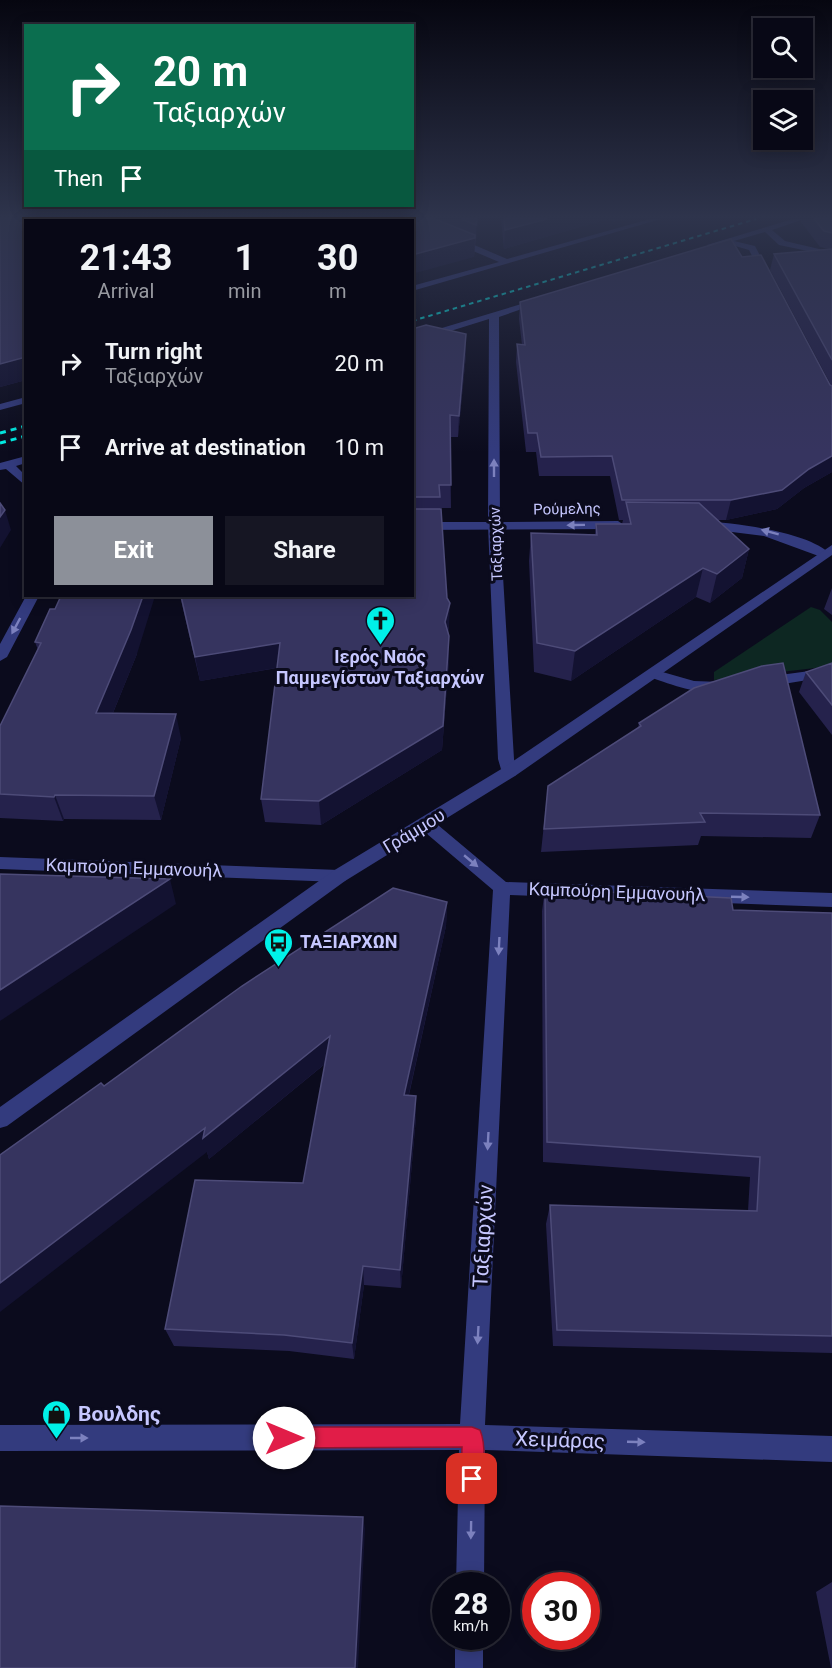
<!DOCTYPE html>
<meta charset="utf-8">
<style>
body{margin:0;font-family:Roboto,sans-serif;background:#161623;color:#f1f3f6;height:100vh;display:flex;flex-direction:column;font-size:22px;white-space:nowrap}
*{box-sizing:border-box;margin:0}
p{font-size:20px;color:#989aa1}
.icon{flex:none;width:33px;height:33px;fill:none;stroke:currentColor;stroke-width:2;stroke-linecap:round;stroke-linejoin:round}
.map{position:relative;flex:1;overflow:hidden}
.sheet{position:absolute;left:24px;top:219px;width:390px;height:378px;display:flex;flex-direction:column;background:#080816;border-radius:0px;box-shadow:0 3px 15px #0003,0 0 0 2px #292935}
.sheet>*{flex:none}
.guide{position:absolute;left:24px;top:24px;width:390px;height:183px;border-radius:0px;box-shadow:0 3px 15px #0003,0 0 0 2px #292935;background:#0b6e4f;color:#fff;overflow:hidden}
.controls{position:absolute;left:753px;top:18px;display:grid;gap:12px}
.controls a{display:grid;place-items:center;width:60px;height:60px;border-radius:0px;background:#080816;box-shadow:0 3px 15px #0003,0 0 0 2px #292935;font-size:30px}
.speed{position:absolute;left:432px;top:1572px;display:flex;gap:12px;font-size:30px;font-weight:700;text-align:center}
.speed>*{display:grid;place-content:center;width:78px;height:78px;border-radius:50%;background:#080816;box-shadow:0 3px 15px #0003,0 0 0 2px #292935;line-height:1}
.speed small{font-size:15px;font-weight:400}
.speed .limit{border:9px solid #d22;background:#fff;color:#111}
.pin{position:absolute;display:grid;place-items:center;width:51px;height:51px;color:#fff;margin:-26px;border-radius:12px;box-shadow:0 3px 9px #0006}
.me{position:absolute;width:66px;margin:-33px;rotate:90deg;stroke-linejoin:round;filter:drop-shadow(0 0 4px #0008)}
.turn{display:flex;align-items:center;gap:21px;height:126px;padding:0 30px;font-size:27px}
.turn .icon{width:78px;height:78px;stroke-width:2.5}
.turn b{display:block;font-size:42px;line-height:51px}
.then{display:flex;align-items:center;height:57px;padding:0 30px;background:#0003;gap:12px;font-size:22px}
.eta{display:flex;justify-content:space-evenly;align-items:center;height:102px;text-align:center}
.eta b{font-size:36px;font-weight:700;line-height:42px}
.cta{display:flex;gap:12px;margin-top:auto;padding:12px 30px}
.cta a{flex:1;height:69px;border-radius:0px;background:#8c9099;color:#fff;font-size:24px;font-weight:700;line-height:69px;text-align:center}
.cta a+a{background:#161623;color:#f1f3f6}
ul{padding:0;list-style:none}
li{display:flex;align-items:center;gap:18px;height:84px;padding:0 30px}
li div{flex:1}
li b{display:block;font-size:22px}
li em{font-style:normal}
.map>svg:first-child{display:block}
</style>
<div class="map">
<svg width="832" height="1668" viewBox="0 0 832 1668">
<rect width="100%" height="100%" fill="#0b0b1d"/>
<path fill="#0d2722" d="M811,607L820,610L832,622V666L714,680V672Z"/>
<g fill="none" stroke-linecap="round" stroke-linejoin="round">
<path fill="#333b7e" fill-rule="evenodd" d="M494,522L500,526L514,759L517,772L515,776H503L498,759L488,526Z
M832,668V676L765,687L758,682L765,677Z
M652,669L694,681L721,682L728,687C715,702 664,682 647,676L645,673Z
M0,857L339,870L345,871L348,876L345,881L339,882L0,869Z"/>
<path fill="#333b7e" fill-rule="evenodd" d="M650,219H661L412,291V286L499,262L452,242V238H458L507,259Z
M793,219H804L772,230L785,241L832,252V256L779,245L765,232L734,241L755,246L770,275L766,278L762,275L749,250L725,243L711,247L707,245Z
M538,299L545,301L499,317L500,522L618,521L624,525L618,529L412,530V522H488L489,319L412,343V337Z
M26,397V403L0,410V404Z
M26,456V463L16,466L26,476V486L6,469L0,470V463Z
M704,521C735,523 809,532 830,554L824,558L764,536L700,528L698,525Z
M26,596H39L7,657L0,661V644Z
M426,818L432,820L506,882L832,893V907L510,895L485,1425L832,1436V1462L485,1450L484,1586H456L459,1450L0,1451V1425L460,1424L493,890L420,828L418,824L420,820Z
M455,1636H483V1668H455Z"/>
<path fill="#333b7e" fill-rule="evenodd" d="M832,545V555L515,776L345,881L7,1126L0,1128V1107L333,871L503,768Z"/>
<path stroke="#00f1e8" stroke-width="2" stroke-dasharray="4.5 4" stroke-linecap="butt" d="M412,321L756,219"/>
<path stroke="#00f1e8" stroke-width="3" stroke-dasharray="6 5" stroke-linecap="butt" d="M0,433L26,426
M0,443L26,436"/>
</g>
<path fill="#25224c" d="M0,219H478L474,257L26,220V380L0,387Z
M501,219H625L614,222L608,219L504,249Z
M802,219H832V472L804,488L777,509L726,520H718L749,549L742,578L710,603L696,597L571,681L534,672L529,561L531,533L595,534L596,524H622L623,520H619L610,476H539L536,452H526L516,362L517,344L522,345L519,319L520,302L742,257L831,385L770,270L774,254L829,249L820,247L801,222Z
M412,329L466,334V354L458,437H450L451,508H440L449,626L448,632L449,636V660L442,750L321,825L265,822L261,799L277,668L200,681L180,596H412Z
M832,588V615L824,609Z
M50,609L137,654L113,713L181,738L161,820L64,819L63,821L0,818V726L38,650L35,642Z
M832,663V735L799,692L806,672Z
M639,723L820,815L811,838L701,836L698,845L541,852L548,786L638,728Z
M545,889L733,910L832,913V1353L553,1346L546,1224L550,1205L748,1211L750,1177L543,1162L542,911Z
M447,902L446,926L409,1095L416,1117L401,1288L364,1285L354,1359L289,1351L174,1346L165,1329L303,1183L325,1064L209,1159L207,1152L104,1086Z
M832,1582V1668H831L816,1592Z"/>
<path fill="#131231" d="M477,219H478L476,243V225Z
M547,219H608L504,249L505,230Z
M615,219H625L614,222Z
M475,235L474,257L412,274V255Z
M466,334V354L458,437L459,416Z
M26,357V380L0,387V364Z
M832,456V472L804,488L777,509L726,520L731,500L809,469Z
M5,510L11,530L0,548V517Z
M749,549L742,578L710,603L717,574Z
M703,568L696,597L571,681L575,651Z
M143,596H155L137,654L103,737L96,713Z
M450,603L449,626L445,646V622Z
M449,636V660L442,750L321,825L319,801Z
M280,643L282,667L200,681L195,657Z
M176,714L181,738L161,820L154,796Z
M55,795L64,819L63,821L54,797Z
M170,879L176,904L0,1021V990Z
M447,902L446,926L404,1116V1095Z
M330,1036L332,1058L209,1159L207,1152L0,1312V1283L205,1128Z
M416,1096V1117L401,1288L400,1270Z
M363,1266L364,1285L354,1359L352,1343Z
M363,1517L365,1529L358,1668H355Z"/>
<path fill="#36345f" stroke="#4d4b78" stroke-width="1.5" d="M0,219H435L475,235V238L412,255V220H26V357L0,364Z
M461,219H477L476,225Z
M504,219H547L505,230Z
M814,219H832V233L824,231Z
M731,239L742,257L761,255L830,385L832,386V456L809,469L782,490L731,500H622L612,456L541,457L537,433H528L517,344L525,345L520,302Z
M832,249V360L774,254Z
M426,325L466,334L459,416L450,415L451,485H439L440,497H412V329Z
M626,502L699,503L749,549L717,574L703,568L575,651L537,643L531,533L597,535L596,524H631Z
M0,503L5,510L0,517Z
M412,509H441L447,598L450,603L445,622L449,636L443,726L319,801L261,799L280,643L195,657L181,596H412Z
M61,596H143L131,630L96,713L176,714L154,796L55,795L54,797L0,794V726L41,643L35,642L50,609H55Z
M783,663L820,815L700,813L705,822L544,829L548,786L641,726L639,723L694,688L762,666Z
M832,663V705L806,672Z
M0,874L170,879L0,990Z
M393,888L447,902L404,1095L416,1096L400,1270L363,1266L352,1343L284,1335L165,1329L195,1180L303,1183L330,1036L203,1138L205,1128L0,1283V1155L101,1083L104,1086L242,986Z
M545,889L731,898L733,910L832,913V1336L557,1330L550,1205L757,1211L760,1157L547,1142Z
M0,1506L363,1517L355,1668H0Z"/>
<defs><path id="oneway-solid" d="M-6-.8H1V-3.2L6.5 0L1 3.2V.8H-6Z" transform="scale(1.5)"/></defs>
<g fill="#7c81be">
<use href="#oneway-solid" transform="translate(494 468) rotate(-90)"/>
<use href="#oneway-solid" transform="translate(576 525) rotate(179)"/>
<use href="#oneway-solid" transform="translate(770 532) rotate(-165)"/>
<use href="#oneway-solid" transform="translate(16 626) rotate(118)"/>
<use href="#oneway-solid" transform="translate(471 861) rotate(40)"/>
<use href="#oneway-solid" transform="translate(740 897) rotate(2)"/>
<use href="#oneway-solid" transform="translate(499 946) rotate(93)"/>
<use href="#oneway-solid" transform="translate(488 1141) rotate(93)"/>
<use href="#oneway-solid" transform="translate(478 1335) rotate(93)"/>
<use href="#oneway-solid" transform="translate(79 1438)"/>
<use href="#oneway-solid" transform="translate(636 1442) rotate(2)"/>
<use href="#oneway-solid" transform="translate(471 1530) rotate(91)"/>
</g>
<linearGradient id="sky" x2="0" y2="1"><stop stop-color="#060610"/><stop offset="0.48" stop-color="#2e344c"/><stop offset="1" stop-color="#2e344c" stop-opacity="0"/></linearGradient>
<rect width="832" height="452" fill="url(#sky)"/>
<path fill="#e11d48" stroke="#92132f" stroke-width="1.5" d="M284,1427H472L480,1430C486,1444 485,1472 479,1487L472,1490L464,1487L461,1479L462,1447L284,1448L276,1445L273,1438L276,1430Z"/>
<defs>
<symbol id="church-pin" viewBox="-11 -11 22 30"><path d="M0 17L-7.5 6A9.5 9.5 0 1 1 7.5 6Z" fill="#00f1e8" stroke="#0b0b1d"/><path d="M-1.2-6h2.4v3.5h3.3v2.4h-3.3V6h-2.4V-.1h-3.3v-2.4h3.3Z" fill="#111"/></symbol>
<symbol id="bus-pin" viewBox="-11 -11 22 30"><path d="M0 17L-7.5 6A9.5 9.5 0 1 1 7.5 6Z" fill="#00f1e8" stroke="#0b0b1d"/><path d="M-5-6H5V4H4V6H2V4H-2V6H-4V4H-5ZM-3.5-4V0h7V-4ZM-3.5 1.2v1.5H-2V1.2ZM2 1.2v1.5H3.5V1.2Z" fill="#111"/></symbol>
<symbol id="shop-pin" viewBox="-11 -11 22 30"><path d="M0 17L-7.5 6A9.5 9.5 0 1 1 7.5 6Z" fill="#00f1e8" stroke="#0b0b1d"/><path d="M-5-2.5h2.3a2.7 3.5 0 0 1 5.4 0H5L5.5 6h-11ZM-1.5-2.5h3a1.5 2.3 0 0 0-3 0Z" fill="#111"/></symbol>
</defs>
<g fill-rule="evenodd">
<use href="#church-pin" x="364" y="604" width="33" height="45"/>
<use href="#bus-pin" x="262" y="926" width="33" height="45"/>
<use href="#shop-pin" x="40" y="1398" width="33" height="45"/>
</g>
<g text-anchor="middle" stroke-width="6" stroke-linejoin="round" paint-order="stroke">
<g font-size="15" fill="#c6c7ff" stroke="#0b0b1d">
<text transform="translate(567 509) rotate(-1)" y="5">Ρούμελης</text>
<text transform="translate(496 544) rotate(-92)" y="5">Ταξιαρχών</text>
</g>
<g font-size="18" font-weight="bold" fill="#c6c7ff" stroke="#0b0b1d">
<text x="380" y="663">Ιερός Ναός<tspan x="380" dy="21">Παμμεγίστων Ταξιαρχών</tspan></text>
<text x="300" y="948" text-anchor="start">ΤΑΞΙΑΡΧΩΝ</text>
</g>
<g font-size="18" fill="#c6c7ff" stroke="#0b0b1d">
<text transform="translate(414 831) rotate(-31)" y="6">Γράμμου</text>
<text transform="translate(134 868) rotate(2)" y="6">Καμπούρη Εμμανουήλ</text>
<text transform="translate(617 892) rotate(2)" y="6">Καμπούρη Εμμανουήλ</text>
</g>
<g font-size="21" fill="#c6c7ff" stroke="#0b0b1d">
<text transform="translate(483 1236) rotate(-87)" y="7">Ταξιαρχών</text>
<text transform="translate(560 1440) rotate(2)" y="7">Χειμάρας</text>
</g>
<g font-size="21" font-weight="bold" fill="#c6c7ff" stroke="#0b0b1d" text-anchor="start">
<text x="78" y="1421">Βουλδης</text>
</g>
</g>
</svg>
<div class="controls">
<a><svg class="icon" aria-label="search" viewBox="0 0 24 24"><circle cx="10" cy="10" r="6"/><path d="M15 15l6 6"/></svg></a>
<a><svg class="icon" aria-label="layers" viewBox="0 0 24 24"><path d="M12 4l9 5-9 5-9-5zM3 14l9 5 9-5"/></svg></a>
</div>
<div class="speed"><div>28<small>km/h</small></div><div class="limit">30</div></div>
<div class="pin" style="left:472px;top:1479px;background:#d93025"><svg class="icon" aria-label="arrive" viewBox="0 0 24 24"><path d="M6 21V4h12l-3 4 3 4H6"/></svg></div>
<svg class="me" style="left:284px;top:1438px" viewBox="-20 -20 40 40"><circle r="19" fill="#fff"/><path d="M0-13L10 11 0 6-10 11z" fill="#e11d48"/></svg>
<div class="guide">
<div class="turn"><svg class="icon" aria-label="right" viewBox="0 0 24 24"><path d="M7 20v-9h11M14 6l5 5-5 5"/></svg><div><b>20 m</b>Ταξιαρχών</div></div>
<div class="then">Then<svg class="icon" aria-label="arrive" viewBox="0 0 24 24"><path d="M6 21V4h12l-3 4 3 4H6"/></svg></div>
</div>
<section class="sheet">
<div class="eta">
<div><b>21:43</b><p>Arrival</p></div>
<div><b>1</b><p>min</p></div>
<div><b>30</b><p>m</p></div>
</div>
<ul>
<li><svg class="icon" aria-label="right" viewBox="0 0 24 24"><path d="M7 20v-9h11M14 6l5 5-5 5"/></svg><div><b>Turn right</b><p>Ταξιαρχών</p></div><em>20 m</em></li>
<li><svg class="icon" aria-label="arrive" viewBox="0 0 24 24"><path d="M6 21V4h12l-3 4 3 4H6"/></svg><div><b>Arrive at destination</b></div><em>10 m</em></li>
</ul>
<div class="cta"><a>Exit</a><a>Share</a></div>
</section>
</div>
